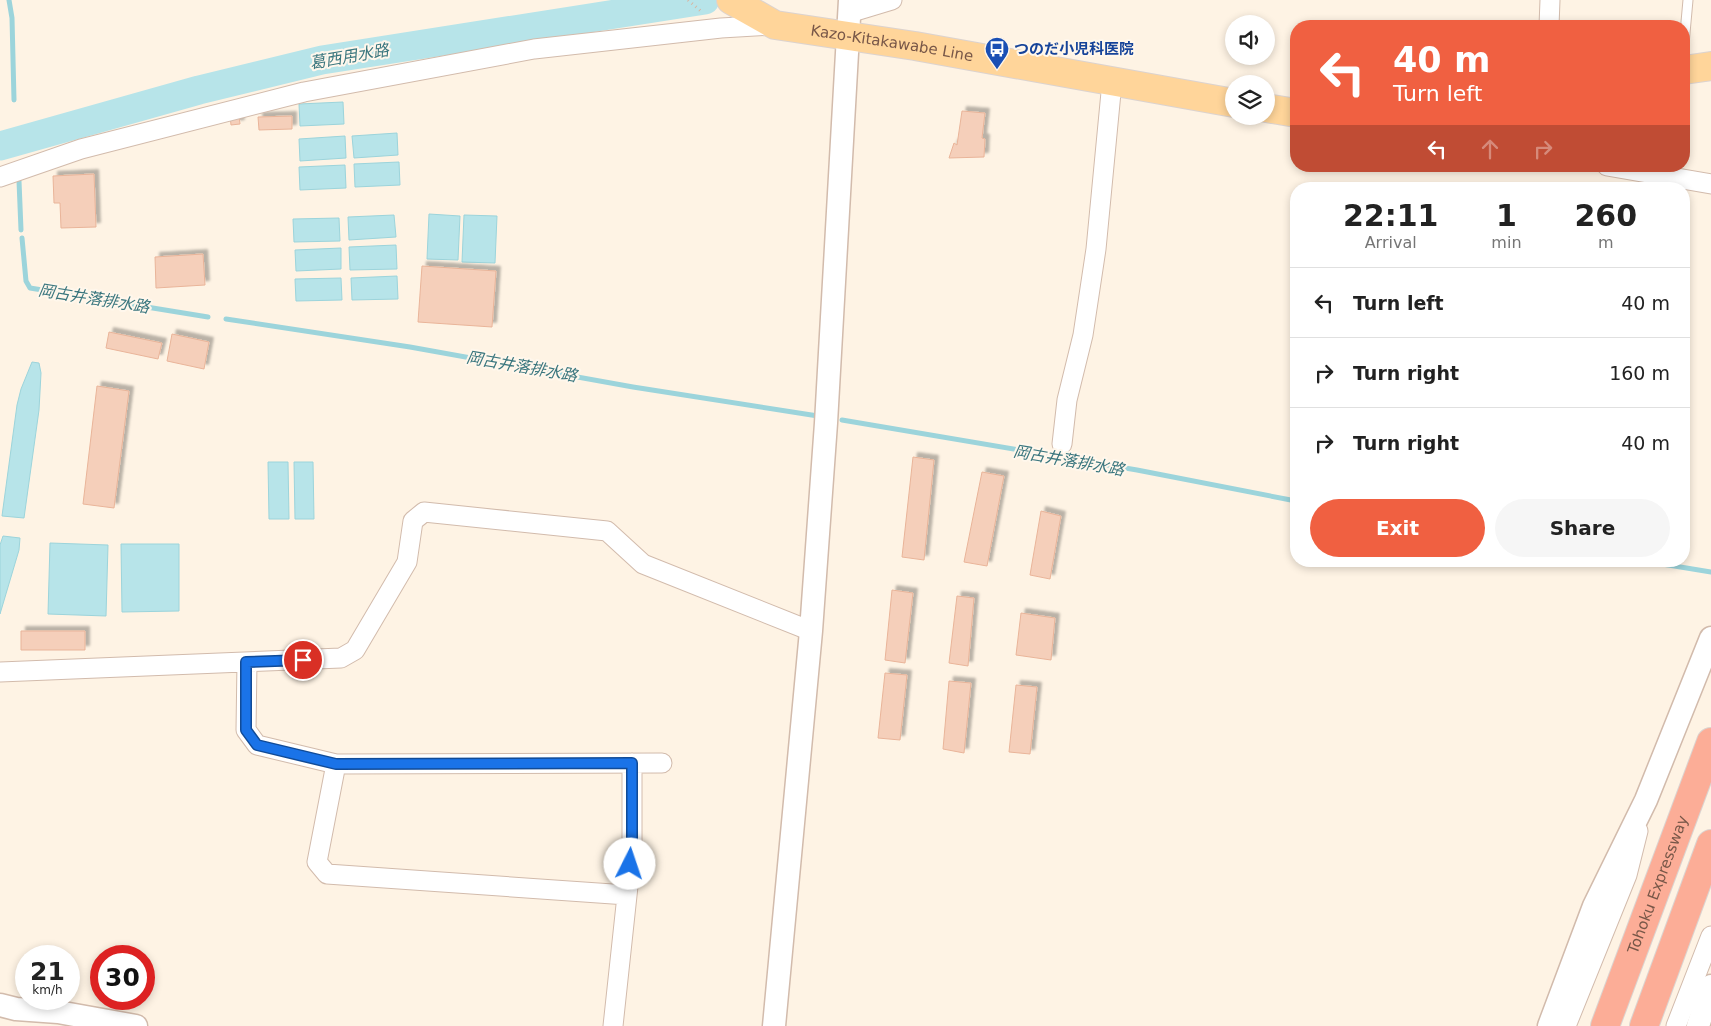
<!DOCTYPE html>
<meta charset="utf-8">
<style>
body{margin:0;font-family:"DejaVu Sans","Noto Sans JP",sans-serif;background:#f6f6f6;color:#222;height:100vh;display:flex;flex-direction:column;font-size:19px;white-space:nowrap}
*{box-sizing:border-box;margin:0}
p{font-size:16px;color:#767676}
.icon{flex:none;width:28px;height:28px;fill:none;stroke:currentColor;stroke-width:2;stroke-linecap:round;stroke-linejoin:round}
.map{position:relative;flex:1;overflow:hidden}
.panel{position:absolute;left:1290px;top:182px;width:400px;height:385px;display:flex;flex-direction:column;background:#fff;border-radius:20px;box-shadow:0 2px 8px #0003}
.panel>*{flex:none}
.hud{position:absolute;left:1290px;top:20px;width:400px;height:152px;border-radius:20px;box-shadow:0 2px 8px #0003;background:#f06041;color:#fff;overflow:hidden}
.tools{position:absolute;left:1225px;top:15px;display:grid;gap:10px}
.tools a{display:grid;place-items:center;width:50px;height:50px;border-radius:50%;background:#fff;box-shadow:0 2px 8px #0003;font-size:25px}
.speed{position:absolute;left:15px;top:945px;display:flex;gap:10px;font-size:25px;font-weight:700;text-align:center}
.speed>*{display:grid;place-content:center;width:65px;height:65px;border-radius:50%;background:#fff;box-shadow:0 2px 8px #0003;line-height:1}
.speed small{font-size:12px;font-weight:400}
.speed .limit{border:8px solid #d22;background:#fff;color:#111}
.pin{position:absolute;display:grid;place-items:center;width:42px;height:42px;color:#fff;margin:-21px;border:2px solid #fff;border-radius:50%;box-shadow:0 1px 5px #0007}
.me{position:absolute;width:55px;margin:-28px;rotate:4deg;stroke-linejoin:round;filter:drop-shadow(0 0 4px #0008)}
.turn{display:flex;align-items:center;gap:18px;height:105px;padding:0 20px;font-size:22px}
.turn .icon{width:65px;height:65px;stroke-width:2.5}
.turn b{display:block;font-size:35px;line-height:42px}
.lanes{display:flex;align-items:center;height:48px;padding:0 20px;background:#0003;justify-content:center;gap:25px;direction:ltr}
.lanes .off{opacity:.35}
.eta{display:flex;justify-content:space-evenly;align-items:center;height:85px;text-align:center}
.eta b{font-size:30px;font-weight:800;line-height:35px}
.primary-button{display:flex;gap:10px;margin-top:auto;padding:10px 20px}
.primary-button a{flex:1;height:58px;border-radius:30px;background:#f06041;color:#fff;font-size:20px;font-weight:800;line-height:58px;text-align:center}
.primary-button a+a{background:#f6f6f6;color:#222}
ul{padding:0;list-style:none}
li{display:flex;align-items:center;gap:15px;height:70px;padding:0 20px;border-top:1px solid #e0e0e0}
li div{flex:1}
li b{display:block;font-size:19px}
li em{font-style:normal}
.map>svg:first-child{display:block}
</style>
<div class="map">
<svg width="1711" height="1026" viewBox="0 0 1711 1026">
<defs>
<filter id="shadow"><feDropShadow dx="4.5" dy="-4.5" stdDeviation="1" flood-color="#0004"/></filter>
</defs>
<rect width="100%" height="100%" fill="#fef3e4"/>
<path fill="#b7e4e9" stroke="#9cd4db" d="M343,102L344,124L300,126L299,104Z
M397,133L398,155L354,158L352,136Z
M345,136L346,158L300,161L299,139Z
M399,162L400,185L355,187L354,164Z
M345,165L346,188L300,190L299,167Z
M429,214L460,216L458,260L427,259Z
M394,215L396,237L349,240L348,217Z
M464,215L497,216L495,263L462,262Z
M339,218L340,241L294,242L293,219Z
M396,245L397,269L350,270L349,247Z
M341,248V269L296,271L295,250Z
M397,276L398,299L352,300L351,278Z
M341,278L342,300L296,301L295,279Z
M32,362L39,363L41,373L39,410L24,518L2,516L17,405L21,389Z
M268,462H288L289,519H269Z
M294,462H313L314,519H295Z
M3,536L20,538L19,550L0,614V545Z
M50,543L108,545L106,616L48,614Z
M121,544H179V611L122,612Z"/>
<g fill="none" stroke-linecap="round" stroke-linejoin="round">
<path stroke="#9cd4db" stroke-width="5" d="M9,0L12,18L14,100
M19,181L21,230
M22,238L26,281L30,288L208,317
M226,319L410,347L633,387L818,416
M842,420L1137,470L1296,501
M1644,561L1711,572"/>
<path stroke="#b7e4e9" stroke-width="29" d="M0,146L199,90L322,60L705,0"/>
</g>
<path fill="#f5cfba" stroke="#e9b499" filter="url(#shadow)" d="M962,111L985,113L982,138L985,139L984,157L949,158L954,143L957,145Z
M230,116H239L240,124L231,125Z
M292,116V129L259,130L258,117Z
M94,174L96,227L61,228L60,203H54L53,176Z
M203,254L205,285L156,288L155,257Z
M422,266L496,271L492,327L418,322Z
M109,332L162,343L158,359L106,348Z
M172,334L209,342L204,369L167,361Z
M97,386L129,391L114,508L83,504Z
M913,457L934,460L924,560L902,557Z
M982,472L1004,476L987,566L964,562Z
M1041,511L1061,516L1050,579L1030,575Z
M892,590L913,593L905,663L885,660Z
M957,596L974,598L968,666L949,663Z
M1021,613L1055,618L1051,660L1016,655Z
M21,631H85V650H21Z
M885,673L907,675L900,740L878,738Z
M949,681L971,683L964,753L943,749Z
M1016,685L1037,687L1030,754L1009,752Z"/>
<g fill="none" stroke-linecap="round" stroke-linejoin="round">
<defs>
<path id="service" d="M1684,44L1688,0
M1662,189L1666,166"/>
<path id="minor" d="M849,13L892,0
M1549,26L1550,0
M1607,166L1711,184
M0,177L81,149L304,92L534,49L721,28L774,25
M1062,444L1067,400L1083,335L1096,249L1112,82
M247,662L246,730L257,745L336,764L662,763
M0,672L341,658L355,650L407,562L413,521L424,512L607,531L643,564L811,631
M336,764L317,862L327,874L627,895
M613,1026L632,849V763
M1566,1026L1627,875L1638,831
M1676,1026L1711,936"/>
<path id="tertiary" d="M0,1005L16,1009L58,1012L136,1026
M774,1026L811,631L826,423L850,0
M1549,1026L1594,906L1646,800L1711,638
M1698,1026L1711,986"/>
<g id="primary">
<path id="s1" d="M731,0L775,25L915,46L1234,103"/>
<path d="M1684,70L1711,66"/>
<path d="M1266,108L1296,113"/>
</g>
<g id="motorway">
<path id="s2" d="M1605,1026L1711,742"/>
<path d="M1644,1026L1711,844"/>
</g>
</defs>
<use href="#service" stroke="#d2bbac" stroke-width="11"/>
<use href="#minor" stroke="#d2bbac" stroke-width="21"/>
<use href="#tertiary" stroke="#d2bbac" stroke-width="25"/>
<use href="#primary" stroke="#dcd3cf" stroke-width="30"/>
<use href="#motorway" stroke="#dcd3cf" stroke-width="30"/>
<path stroke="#dab29d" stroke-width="3" stroke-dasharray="1 4" stroke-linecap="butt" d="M688,0L703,13"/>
<use href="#service" stroke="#fff" stroke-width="9"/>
<use href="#minor" stroke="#fff" stroke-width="19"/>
<use href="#tertiary" stroke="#fff" stroke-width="22"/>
<use href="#primary" stroke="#ffd59a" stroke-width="28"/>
<use href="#motorway" stroke="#fcad97" stroke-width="28"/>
</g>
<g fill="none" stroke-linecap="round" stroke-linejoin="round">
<defs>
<path id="route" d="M303,660L246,662V730L257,745L336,764L632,763V849L630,864"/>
</defs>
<use href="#route" stroke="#114b97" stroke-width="12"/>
<use href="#route" stroke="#1a73e8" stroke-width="9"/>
</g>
<defs>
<symbol id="bus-pin" viewBox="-11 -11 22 30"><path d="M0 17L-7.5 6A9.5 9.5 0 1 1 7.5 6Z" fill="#1a4fb4" stroke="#fff7ec"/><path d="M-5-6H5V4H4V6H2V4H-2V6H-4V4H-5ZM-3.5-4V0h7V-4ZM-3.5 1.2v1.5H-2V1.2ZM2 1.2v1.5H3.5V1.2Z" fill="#fff"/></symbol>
</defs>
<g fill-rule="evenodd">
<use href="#bus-pin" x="983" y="35" width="28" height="38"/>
</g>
<g text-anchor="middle" stroke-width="4" stroke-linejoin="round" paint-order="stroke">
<g font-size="15" fill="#785748" stroke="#fff7ec">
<text dy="5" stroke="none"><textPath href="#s1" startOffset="169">Kazo-Kitakawabe Line</textPath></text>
<text dy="5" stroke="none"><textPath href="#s2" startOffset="151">Tohoku Expressway</textPath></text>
</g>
<g font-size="15" font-weight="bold" fill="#164399" stroke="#fff7ec" text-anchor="start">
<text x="1014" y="54">つのだ小児科医院</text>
</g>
<g font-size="16" font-style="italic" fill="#3a767e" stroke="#fff7ec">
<text transform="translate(349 56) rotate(-10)" y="6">葛西用水路</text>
<text transform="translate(94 298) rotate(9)" y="6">岡古井落排水路</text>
<text transform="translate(522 366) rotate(10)" y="6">岡古井落排水路</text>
<text transform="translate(1069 460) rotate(10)" y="6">岡古井落排水路</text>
</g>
</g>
</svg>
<div class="tools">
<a><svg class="icon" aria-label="sound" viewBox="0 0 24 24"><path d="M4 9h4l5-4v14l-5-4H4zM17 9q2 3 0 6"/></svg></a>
<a><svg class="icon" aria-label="layers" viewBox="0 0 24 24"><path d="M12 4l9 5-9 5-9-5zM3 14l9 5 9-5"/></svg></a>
</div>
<div class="speed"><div>21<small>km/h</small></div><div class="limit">30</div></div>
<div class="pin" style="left:303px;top:660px;background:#d93025"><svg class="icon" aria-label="arrive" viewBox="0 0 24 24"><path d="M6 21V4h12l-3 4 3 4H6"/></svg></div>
<svg class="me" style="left:630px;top:864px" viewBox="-20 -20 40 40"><circle r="19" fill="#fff"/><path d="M0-13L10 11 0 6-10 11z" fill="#1a73e8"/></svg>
<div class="hud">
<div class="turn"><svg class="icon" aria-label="left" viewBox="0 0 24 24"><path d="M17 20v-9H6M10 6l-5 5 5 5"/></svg><div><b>40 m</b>Turn left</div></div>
<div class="lanes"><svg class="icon" aria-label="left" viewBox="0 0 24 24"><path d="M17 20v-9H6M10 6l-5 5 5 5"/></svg><svg class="icon off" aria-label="ahead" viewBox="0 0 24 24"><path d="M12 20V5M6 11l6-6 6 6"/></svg><svg class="icon off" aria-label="right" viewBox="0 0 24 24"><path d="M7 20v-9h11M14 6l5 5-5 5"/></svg></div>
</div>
<section class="panel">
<div class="eta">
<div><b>22:11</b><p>Arrival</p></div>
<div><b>1</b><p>min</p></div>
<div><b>260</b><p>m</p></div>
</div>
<ul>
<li><svg class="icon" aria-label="left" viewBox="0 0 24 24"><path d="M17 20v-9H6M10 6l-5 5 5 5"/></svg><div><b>Turn left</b></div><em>40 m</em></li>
<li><svg class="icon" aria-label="right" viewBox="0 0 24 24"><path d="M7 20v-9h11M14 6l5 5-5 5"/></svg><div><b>Turn right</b></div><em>160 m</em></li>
<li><svg class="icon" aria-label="right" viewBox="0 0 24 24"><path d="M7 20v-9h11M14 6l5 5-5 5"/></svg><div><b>Turn right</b></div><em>40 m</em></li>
</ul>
<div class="primary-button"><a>Exit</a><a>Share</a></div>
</section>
</div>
